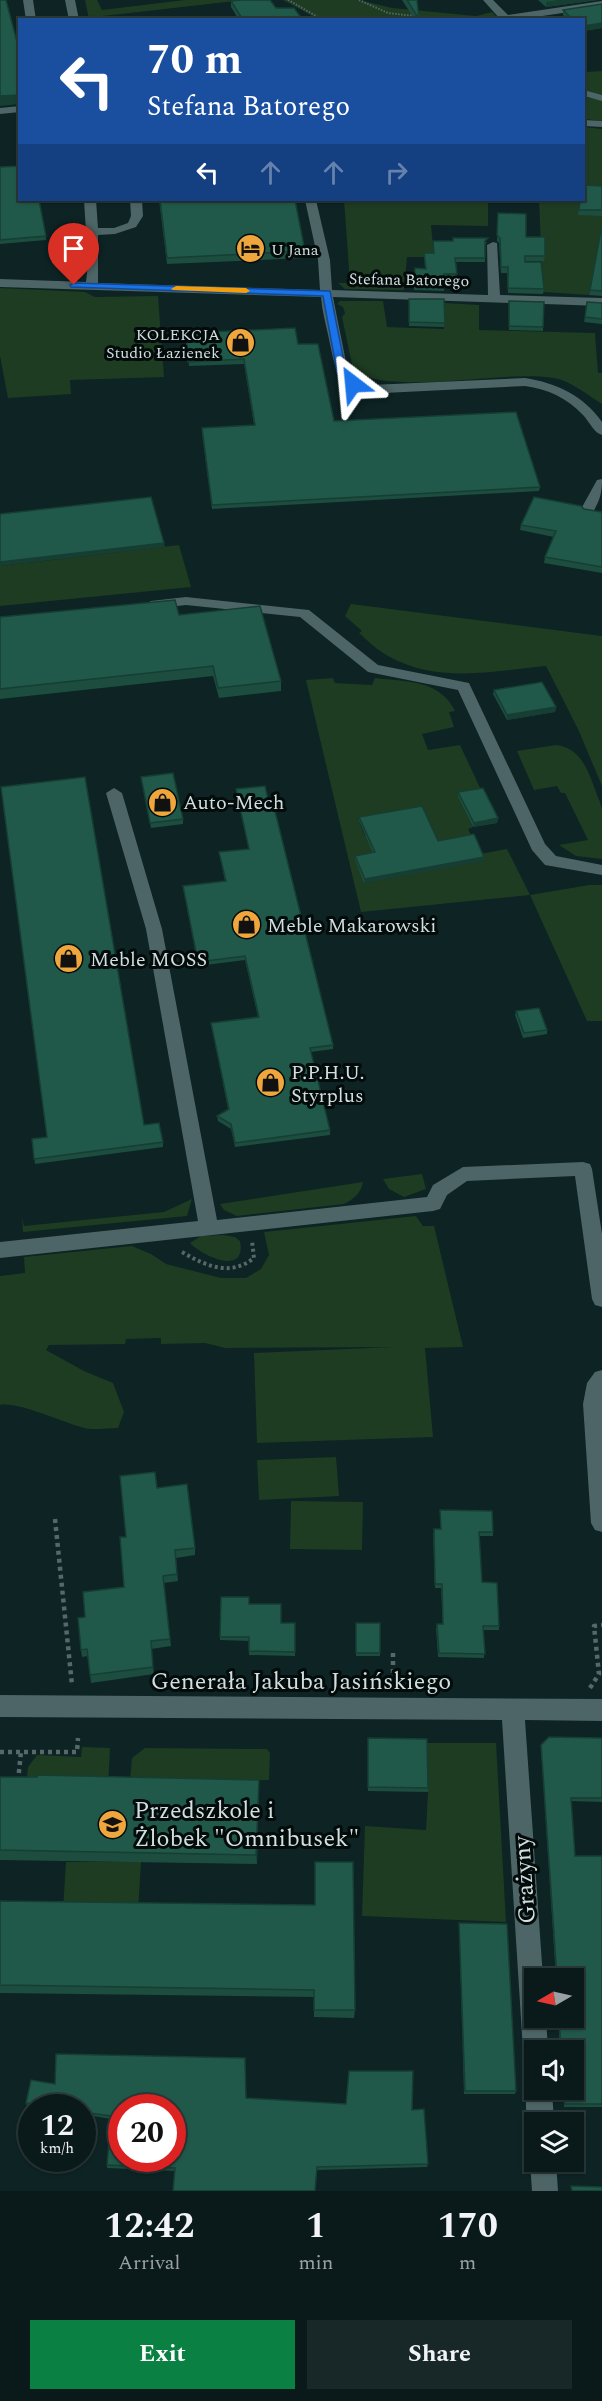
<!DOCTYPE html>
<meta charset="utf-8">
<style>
body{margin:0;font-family:Spectral,serif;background:#182728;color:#f1f3f6;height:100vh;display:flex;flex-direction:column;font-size:22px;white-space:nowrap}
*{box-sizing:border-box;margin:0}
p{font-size:20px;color:#99a1a3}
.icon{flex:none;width:33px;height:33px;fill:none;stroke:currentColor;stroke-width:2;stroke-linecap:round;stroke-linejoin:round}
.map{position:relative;height:2191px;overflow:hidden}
.details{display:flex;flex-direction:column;background:#0a1a1b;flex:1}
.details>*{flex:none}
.hud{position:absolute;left:18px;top:18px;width:567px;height:183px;border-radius:0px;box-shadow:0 2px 4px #0004,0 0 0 2px #2a383a;background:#1a4fa0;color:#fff;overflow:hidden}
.needle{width:39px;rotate:261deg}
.tools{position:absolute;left:524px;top:1968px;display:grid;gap:12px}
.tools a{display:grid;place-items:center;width:60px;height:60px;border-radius:0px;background:#0a1a1b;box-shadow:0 2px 4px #0004,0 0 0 2px #2a383a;font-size:30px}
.speed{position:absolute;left:18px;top:2094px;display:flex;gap:12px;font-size:30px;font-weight:700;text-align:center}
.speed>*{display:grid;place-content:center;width:78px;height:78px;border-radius:50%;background:#0a1a1b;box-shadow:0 2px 4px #0004,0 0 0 2px #2a383a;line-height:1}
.speed small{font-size:15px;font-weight:400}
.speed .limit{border:9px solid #d22;background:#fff;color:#111}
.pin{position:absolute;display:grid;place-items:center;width:51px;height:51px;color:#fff;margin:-62px -26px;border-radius:50% 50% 50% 0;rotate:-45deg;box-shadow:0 0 6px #0007}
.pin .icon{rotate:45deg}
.me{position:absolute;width:66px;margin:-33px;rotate:331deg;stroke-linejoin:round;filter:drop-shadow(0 0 4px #0008)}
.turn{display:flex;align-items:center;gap:21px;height:126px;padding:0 30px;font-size:27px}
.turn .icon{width:78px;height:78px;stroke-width:2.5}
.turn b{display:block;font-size:42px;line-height:51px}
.lanes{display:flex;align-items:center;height:57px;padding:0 30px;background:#0003;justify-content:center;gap:30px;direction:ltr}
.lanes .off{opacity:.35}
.eta{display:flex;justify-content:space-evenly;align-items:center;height:102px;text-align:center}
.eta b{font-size:36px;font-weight:700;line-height:42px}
.button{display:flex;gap:12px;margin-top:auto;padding:12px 30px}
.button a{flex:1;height:69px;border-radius:0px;background:#0b8043;color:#fff;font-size:24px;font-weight:700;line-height:69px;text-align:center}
.button a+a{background:#182728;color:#f1f3f6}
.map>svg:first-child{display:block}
</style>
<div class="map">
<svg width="602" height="2191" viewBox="0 0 602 2191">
<rect width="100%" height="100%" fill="#0d2324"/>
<path fill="#1d3c22" d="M85,0H97L102,10L185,0H244L103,16V20L89,19Z
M283,0H359L392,8L476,16L492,12L499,19H318Z
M584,68L586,72L602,71V95L584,90Z
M584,97L602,100V121L584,119Z
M584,127L602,129V229L589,295L543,292L539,200H584Z
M344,200H488V226L431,225L434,257H407L404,290L345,289L338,283H350Z
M0,288L85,292L95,297L158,296L164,377L70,380L71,394L8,398L0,356Z
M340,301H383L387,327L444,329V303L479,305V330L595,333L598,373H602V404C587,395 571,381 554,378C505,369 387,398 353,369L342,317L345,313L343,307L337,304Z
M179,545L191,587L0,606V566Z
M351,604L602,636V786L578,729L546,666C493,671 437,684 388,656C377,650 368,641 359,633L362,631L345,616Z
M333,678L335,683L372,685L375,678C405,682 440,679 455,711L449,712L454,727L422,734L428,750L460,745L482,792L458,797L473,827L468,829L473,839L387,855L359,821L364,834L381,856L364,883L484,861L480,854L507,849L530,895L589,885H602V1021H587L530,895L361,912L306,680Z
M556,745C585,748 590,779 600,802L602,809V859L576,856L559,845L588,840L565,793H561L557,786L534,790L517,751Z
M422,1174L426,1189L404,1197L389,1189L383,1179Z
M363,1182C361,1193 354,1199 344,1204L237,1216L224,1210L220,1204Z
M192,1199L187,1216L23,1232L22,1218L24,1226L164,1212Z
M416,1216L423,1226H434L463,1347L425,1348L433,1437L257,1443L254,1353L393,1347L225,1348L205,1343L161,1344V1338L126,1339L125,1344L49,1345L46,1350L84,1371L113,1383L124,1412L118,1428C106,1428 92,1431 81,1427C62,1422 17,1401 0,1405V1276L25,1273L24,1257L132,1246L151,1254L166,1264L221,1278H246L261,1269L269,1255L264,1232Z
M223,1235L235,1237L240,1241C247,1277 202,1256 190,1243L201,1236Z
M336,1457L339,1496L259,1500L257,1460Z
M291,1501L363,1502L362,1550L290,1549Z
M427,1743H496L506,1922L362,1916L365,1826L426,1830L428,1792Z
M82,1747L110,1748L108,1788L26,1787L28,1767L37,1755L81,1757Z
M145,1748L267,1749L270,1753L269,1780L130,1781L132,1758Z
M66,1862H141L138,1911L63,1910Z"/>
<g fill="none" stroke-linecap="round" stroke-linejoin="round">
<path stroke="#566869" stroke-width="2" stroke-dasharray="1.5 1.5" stroke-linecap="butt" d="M288,0L323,20
M359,0L388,13L447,20"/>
<path stroke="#566869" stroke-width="4" stroke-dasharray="3 3" stroke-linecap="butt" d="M182,1252C206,1266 230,1277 254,1258L252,1241"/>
<path stroke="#566869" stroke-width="4.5" stroke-dasharray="4 4" stroke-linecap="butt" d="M55,1519L72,1685
M393,1653V1685
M590,1688L599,1674L594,1626L602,1625
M0,1752H77L78,1738
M18,1781L21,1752"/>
<path fill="#4d6566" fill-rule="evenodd" d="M23,0H33L36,20H26Z
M65,0H75L79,20H69Z
M483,0H493L508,15L602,1V7L516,20H501Z
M584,90L602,95V101L584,96Z
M20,106V112L0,114V108Z
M584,120L602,121V127L584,126Z
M84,200H96L98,228H114L128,223L131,216L130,200H142L143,216L136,227L115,234L98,235V283L320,290L318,260L305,200H316L330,260L332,290L488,295L487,245L493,242L497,243L500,295L602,298V306L333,297L348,372L359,382L371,385L525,378C556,383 583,395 602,422V435C594,433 589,421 583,415C567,398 548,389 525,386L384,393C339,393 337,378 329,339C326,325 322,311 321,297L0,287V279L86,282L88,264Z
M602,479C602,493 600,500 593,512H583L581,509L597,480Z
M186,597L309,610L378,665L469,683L545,844L556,856L602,865V875L545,865L532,850L458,690L368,672L300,617L186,605L151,609L144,605L151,601Z
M114,788L122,793L162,929L217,1220L427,1197L433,1185L463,1167L583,1162L590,1164L592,1169L602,1234V1307L595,1305L592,1299L575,1176L467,1181L447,1195L440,1209L433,1211L0,1258V1242L198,1221L146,929L106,793Z
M602,1370V1532L595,1530L591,1523L583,1404L587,1383L595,1372Z
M0,1695L602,1699V1721L525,1720L543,1978H534V2018H546L548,2050H534V2062L527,2059L523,2050L502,1720L0,1717Z
M534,2079V2090H552L554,2122H534V2132C524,2121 524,2095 530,2081Z
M534,2153V2162H556L558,2191H532L530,2162Z"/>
</g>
<path fill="#1c4d3f" d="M402,0H417L419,20H415Z
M538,0H598L546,7Z
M231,1L276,8L303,20H239L231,7Z
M602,4V28L584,31V20H567L563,15V10Z
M0,167L46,236V240L0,244Z
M602,186V216L578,215L580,200Z
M159,200H295L305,251V258L167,264Z
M498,213L526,237L545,256L544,261H525L544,289L543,294L508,293L507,273H501L499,243L497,241Z
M602,225V296L589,295L590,290Z
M433,241L487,242L485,245V262H456L457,278L444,279V291L414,290L415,268L425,269L424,253H433Z
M409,299H444V327L409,326Z
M509,301L544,302L543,331L509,330Z
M602,303V324L584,322L585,317Z
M186,333L298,344L334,421L540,487L539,491L212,509L202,433L254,425L244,364L189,366Z
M584,509L602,512V573L544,563L545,557L554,537L520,530L521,525Z
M179,615L281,681V691L219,698L213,676L0,699V617Z
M494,690L556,707L555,712L507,720L493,694Z
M141,777L183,819V824L151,828Z
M236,789L333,1045V1049L311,1052L330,1130V1135L235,1147L231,1129L218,1121L217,1116L228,1109L211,1023L258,1017L245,960L198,966L183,886L225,881L219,852L249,849L236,793Z
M458,792L498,818L497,823L473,827L458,797Z
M359,817L438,841L484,861L364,883L355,860V856L373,853L359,821Z
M516,1011L547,1030V1034L523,1038L515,1015Z
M144,1125L163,1142V1147L35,1164L32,1139Z
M157,1488L195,1548V1555L176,1558L178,1581L164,1583L171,1646L151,1649L154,1674L91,1683L88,1656L82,1657L81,1650L85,1617L124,1587L126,1537Z
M493,1532V1536H479L482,1582L499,1626V1630H484V1658L438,1657L436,1628L437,1624H443L441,1588H435L433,1533Z
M250,1604L281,1623H295V1656L249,1655V1641L220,1640V1637Z
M356,1623H380V1656H356Z
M368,1738L428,1788V1792L368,1791Z
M602,1738V1802L571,1801L575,1856H602V2107H564L563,2090H573V2050H560L558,2018H573V1978H556L541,1749V1745Z
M0,1777L259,1780L257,1864L0,1860Z
M0,1901L315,1905L355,2010L354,2018L314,2017V1997L0,1993Z
M459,1923L516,2091L515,2094H464Z
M55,2084L246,2098L412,2110L428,2164L427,2167L317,2170L175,2171L107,2168V2165L111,2119L82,2114V2108H39L27,2106L26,2103Z"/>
<path fill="#163e33" d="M558,0H598L546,7V2Z
M602,23V28L584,31V26Z
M19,94L20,104L0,106V96Z
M164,543L165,547L0,566V562Z
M556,707L555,712L507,720V715Z
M498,818L497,823L473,827L474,823Z
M484,857V861L364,883L365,879Z
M259,1780V1790L257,1864L256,1855Z"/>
<path fill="#205949" stroke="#163e33" stroke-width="1.5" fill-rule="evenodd" d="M0,0H6L20,53V95L0,96Z
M241,0H270L276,8H294L303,20H243L231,1Z
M407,0H417L419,19Z
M602,4V23L584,26V20H573L563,10Z
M20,166V200H39L46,236L0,240V167Z
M584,185L602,186V210H579L580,200H584Z
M160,200H295L305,251L167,258Z
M498,213L526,214V237H545V256H525V262H541L544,289L508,288V267H501L500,238L497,235Z
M602,225V291L590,290Z
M453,238H488L485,241V258H455L457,274H444V287L414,286L415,268L426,269L424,253H434L433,241H453Z
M409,299H444L445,323L409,322Z
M509,301L544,302L543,327L509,326Z
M587,302L602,303V319L585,317Z
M295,328L298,344H318L334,421L516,412L540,487L212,505L202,428L255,425L244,359L188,362L186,333Z
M151,497L164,543L0,562V514Z
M534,497L581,506L584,509L602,512V567L545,557L556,531L521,525Z
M175,600L179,615L260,606L281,681L218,688L213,666L0,689V617Z
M542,682L556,707L507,715L494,690Z
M173,773L183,819L150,823L141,777Z
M85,777L144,1125L159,1123L163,1142L34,1159L32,1139L47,1137L1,787Z
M265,786L268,799H272L333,1045L310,1048L330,1130L235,1143L231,1124L217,1116L229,1109L211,1023L259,1017L245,956L198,962L183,886L226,881L219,852L249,849L236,789Z
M483,788L498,818L474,823L458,792Z
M422,806L438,841L474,834L484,857L365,879L355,856L375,852L359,817Z
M539,1008L547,1030L524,1033L516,1011Z
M155,1472L157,1488L187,1484L195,1548L175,1550L177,1574L163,1576L170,1639L151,1641L153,1667L90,1675L87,1649L81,1650L78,1618L85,1617L83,1592L124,1587L120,1537H126L120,1476Z
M440,1510L492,1511L493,1532H479L482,1582L497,1583L499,1626H483L485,1654L439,1653L437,1624H443L442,1584H435L434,1529H441Z
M221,1597H249V1604H281V1623H295V1652L249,1651V1637H220Z
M356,1623H380V1653H356Z
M549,1737L602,1738V1798H571L575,1856H602V2104H565L564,2090H573V2050H561L559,2018H573V1978H557L541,1745Z
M368,1738L427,1739L428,1788L368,1787Z
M37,1775L259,1780L256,1855L0,1850V1777H37Z
M315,1862H353L355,2010H314V1990L0,1985V1901L315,1905Z
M459,1923L507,1924L516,2091H465Z
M56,2054L245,2058L246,2098L346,2104L349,2071H413L412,2110L424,2109L428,2164L317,2167L315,2191H173L175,2168L107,2165L111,2116L82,2112V2108H57L26,2103L31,2080L55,2084ZM122,2108H172V2158H122Z
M571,2186L602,2187V2191H572Z"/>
<path fill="#1a73e8" stroke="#114b97" stroke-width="1.5" d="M74,283L330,291L346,372L358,384L349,386L342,381L337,372L323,296L71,287L70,285Z"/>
<path fill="#f59e0b" d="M176,286L246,288L250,291L246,293L173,290L171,289Z"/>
<defs>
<symbol id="hotel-disc" viewBox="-11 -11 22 22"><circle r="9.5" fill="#efa73d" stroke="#030b0b"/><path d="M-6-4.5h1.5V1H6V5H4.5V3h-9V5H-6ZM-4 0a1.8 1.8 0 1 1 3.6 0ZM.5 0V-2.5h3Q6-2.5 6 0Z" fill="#111"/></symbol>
<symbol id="shop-disc" viewBox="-11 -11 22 22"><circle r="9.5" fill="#efa73d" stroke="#030b0b"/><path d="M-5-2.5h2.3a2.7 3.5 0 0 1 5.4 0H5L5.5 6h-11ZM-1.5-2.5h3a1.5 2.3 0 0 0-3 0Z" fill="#111"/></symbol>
<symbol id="school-disc" viewBox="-11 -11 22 22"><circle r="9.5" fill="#efa73d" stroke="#030b0b"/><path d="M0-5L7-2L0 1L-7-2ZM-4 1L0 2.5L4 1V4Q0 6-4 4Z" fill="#111"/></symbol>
</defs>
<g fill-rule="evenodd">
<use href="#hotel-disc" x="234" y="232" width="33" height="33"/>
<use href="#shop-disc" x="224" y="326" width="33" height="33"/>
<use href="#shop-disc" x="146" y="786" width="33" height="33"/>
<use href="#shop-disc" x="230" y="908" width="33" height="33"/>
<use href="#shop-disc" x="52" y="942" width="33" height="33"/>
<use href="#shop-disc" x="254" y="1066" width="33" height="33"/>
<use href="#school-disc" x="96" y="1808" width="33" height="33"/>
</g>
<g text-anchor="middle" stroke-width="6" stroke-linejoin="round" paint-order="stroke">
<g font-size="16" fill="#d2dfdf" stroke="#030b0b" text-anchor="start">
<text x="271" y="255">U Jana</text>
<text x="220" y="340" text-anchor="end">KOLEKCJA<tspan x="220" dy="18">Studio Łazienek</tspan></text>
</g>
<g font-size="16" fill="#d2dfdf" stroke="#030b0b">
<text transform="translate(409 279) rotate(1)" y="6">Stefana Batorego</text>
</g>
<g font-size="20" fill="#d2dfdf" stroke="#030b0b" text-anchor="start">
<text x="183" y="809">Auto-Mech</text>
<text x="267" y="932">Meble Makarowski</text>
<text x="90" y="966">Meble MOSS</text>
<text x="291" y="1079">P.P.H.U.<tspan x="291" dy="23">Styrplus</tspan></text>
</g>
<g font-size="24" fill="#d2dfdf" stroke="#030b0b">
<text x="301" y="1689">Generała Jakuba Jasińskiego</text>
<text transform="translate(524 1880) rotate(-94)" y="8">Grażyny</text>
</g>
<g font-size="24" fill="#d2dfdf" stroke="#030b0b" text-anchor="start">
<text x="134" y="1818">Przedszkole i<tspan x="134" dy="28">Żlobek "Omnibusek"</tspan></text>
</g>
</g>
</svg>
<div class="tools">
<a><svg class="needle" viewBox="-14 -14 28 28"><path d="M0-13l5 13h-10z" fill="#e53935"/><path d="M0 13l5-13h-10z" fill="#99a1a3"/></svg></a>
<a><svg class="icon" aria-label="sound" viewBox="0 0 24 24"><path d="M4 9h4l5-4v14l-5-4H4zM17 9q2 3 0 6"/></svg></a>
<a><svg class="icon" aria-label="layers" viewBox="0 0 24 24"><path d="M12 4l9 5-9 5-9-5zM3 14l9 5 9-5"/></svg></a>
</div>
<div class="speed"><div>12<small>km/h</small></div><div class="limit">20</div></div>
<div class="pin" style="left:74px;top:285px;background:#d93025"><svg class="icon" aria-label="arrive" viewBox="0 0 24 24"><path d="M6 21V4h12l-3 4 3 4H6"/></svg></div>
<svg class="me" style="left:353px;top:384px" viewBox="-20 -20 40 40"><path d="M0-17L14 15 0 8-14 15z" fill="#1a73e8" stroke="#fff" stroke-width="4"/></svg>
<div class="hud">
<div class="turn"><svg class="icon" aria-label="left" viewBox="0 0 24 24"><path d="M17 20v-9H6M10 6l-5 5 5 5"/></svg><div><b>70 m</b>Stefana Batorego</div></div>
<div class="lanes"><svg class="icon" aria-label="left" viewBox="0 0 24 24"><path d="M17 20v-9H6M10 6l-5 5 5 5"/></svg><svg class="icon off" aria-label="ahead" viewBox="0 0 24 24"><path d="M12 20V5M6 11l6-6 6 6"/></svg><svg class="icon off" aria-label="ahead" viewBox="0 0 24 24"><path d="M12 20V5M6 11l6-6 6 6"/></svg><svg class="icon off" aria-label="right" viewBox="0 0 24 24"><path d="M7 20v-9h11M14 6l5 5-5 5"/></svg></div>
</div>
</div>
<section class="details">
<div class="eta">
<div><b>12:42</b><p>Arrival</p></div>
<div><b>1</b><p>min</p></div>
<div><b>170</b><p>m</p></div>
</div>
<div class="button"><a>Exit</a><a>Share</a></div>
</section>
